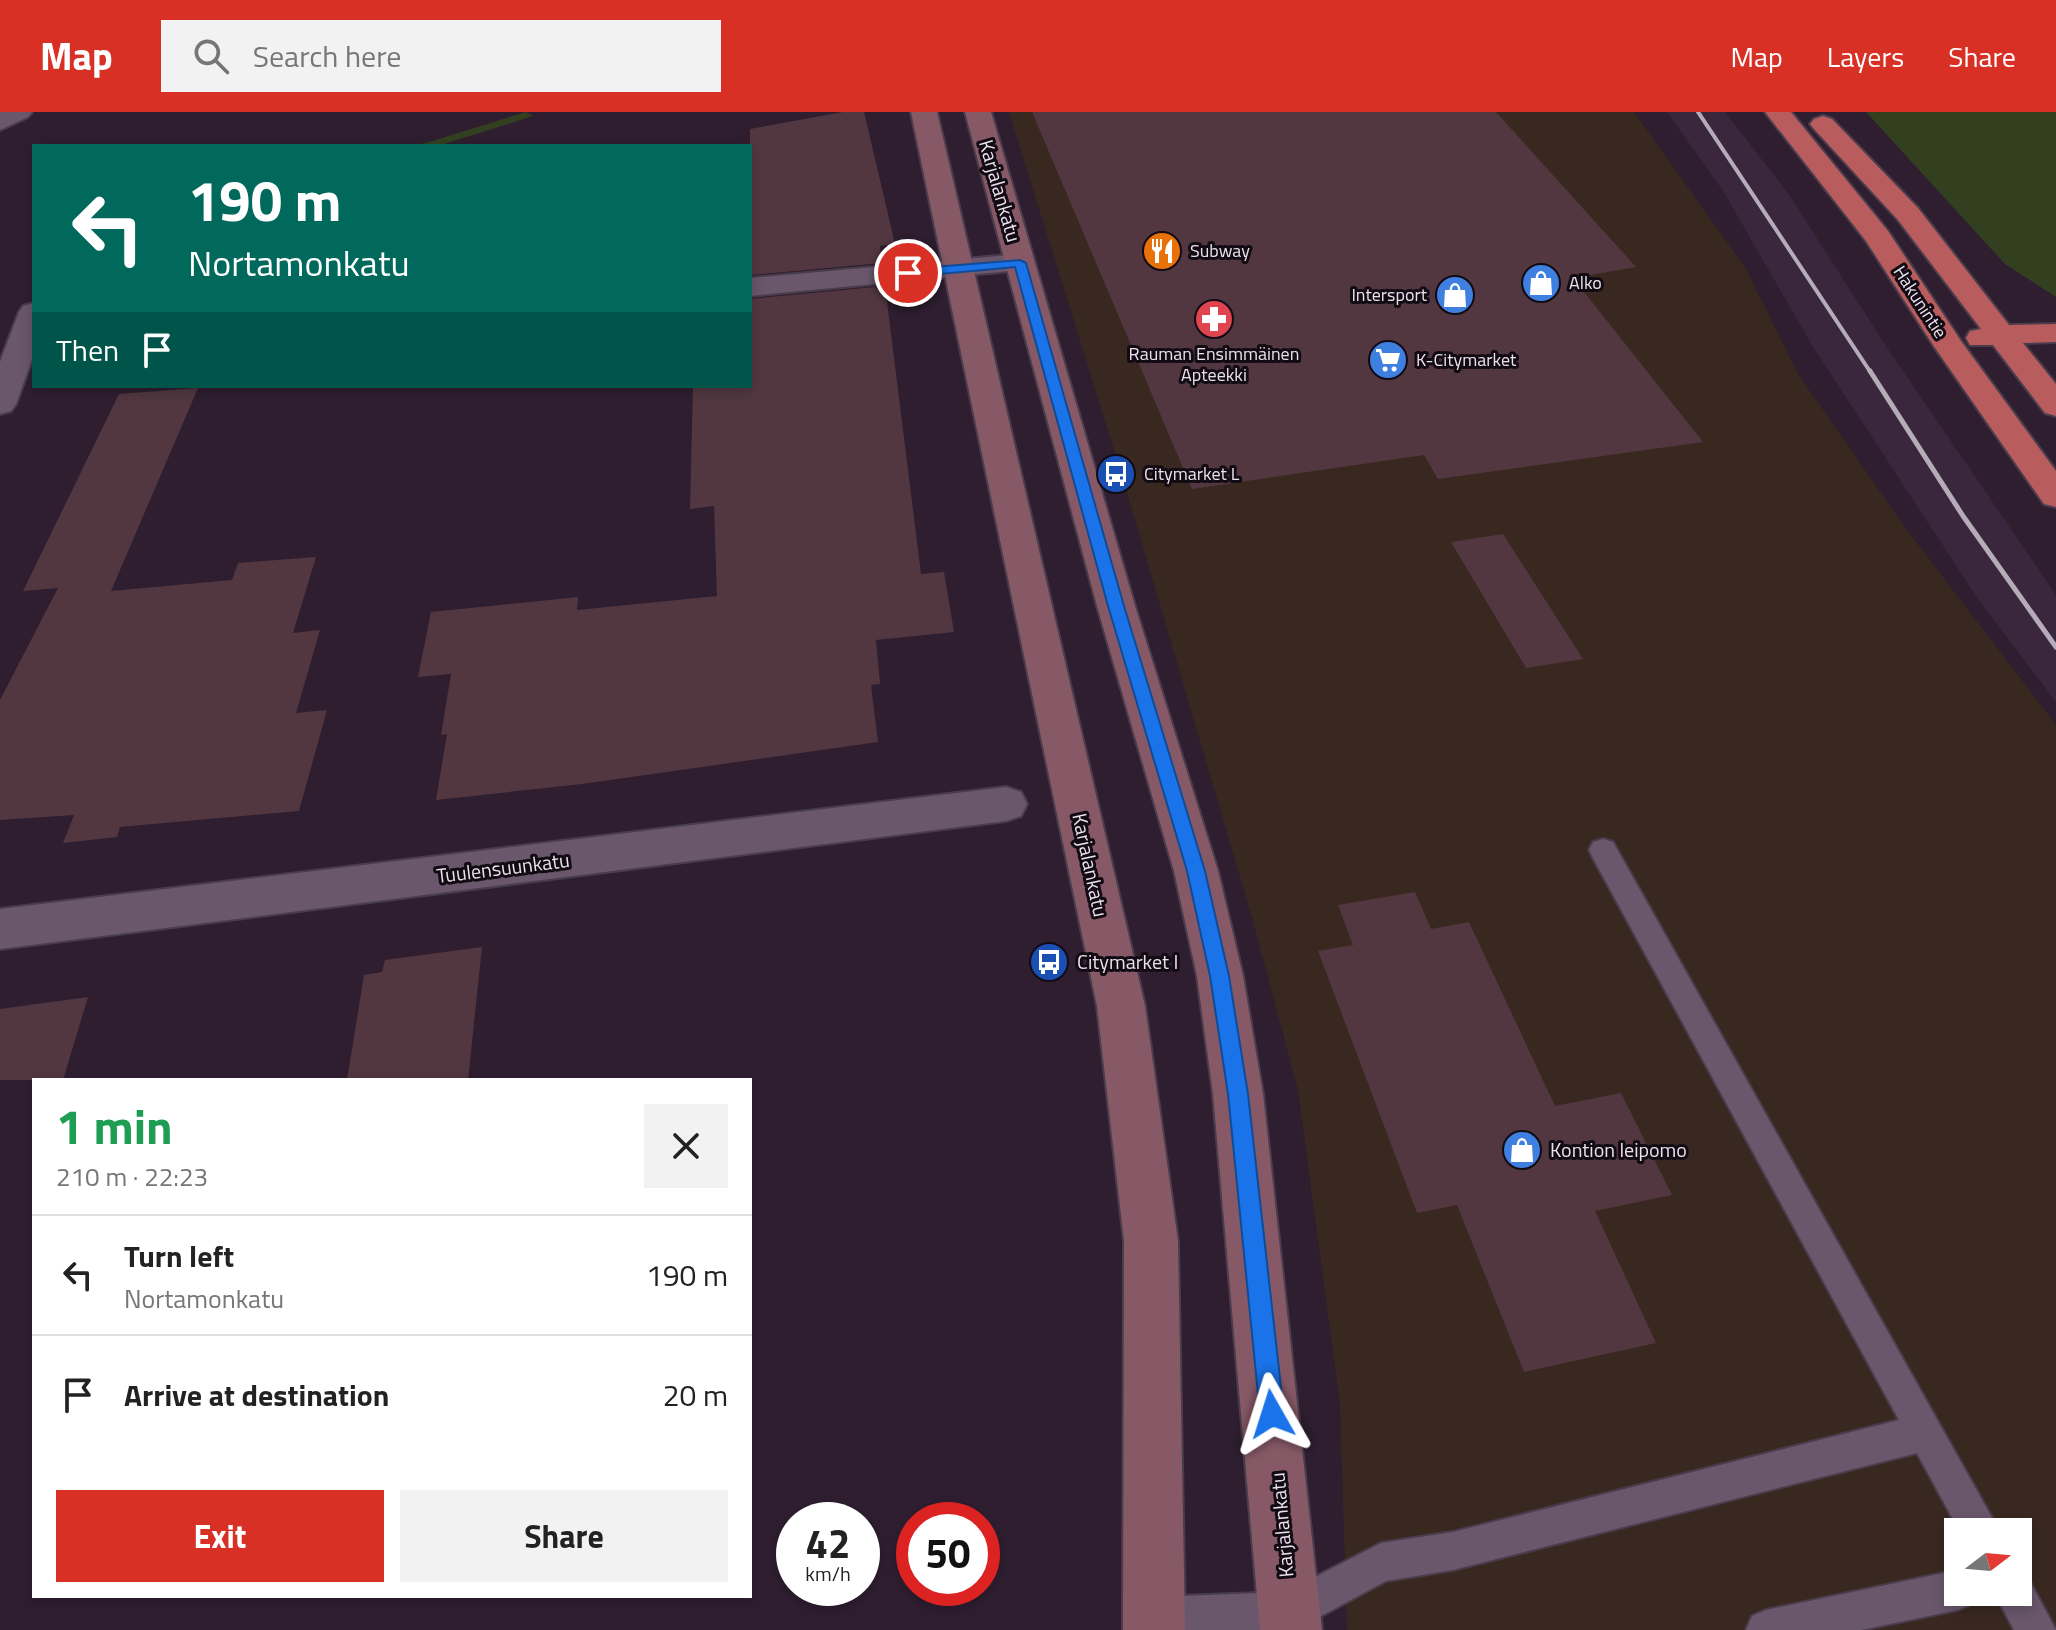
<!DOCTYPE html>
<meta charset="utf-8">
<style>
body{margin:0;font-family:"Titillium Web",sans-serif;background:#f2f2f2;color:#222;height:100vh;display:flex;flex-direction:column;font-size:30px;white-space:nowrap}
*{box-sizing:border-box;margin:0}
p{font-size:26px;color:#767676}
.icon{flex:none;width:44px;height:44px;fill:none;stroke:currentColor;stroke-width:2;stroke-linecap:round;stroke-linejoin:round}
.map{position:relative;flex:1;overflow:hidden}
.details{position:absolute;left:32px;top:966px;width:720px;height:520px;display:flex;flex-direction:column;background:#fff;border-radius:0px;box-shadow:0 4px 12px #0003}
.details>*{flex:none}
.banner{position:absolute;left:32px;top:32px;width:720px;height:244px;border-radius:0px;box-shadow:0 4px 12px #0003;background:#00695c;color:#fff;overflow:hidden}
.needle{width:52px;rotate:74deg}
.fabs{position:absolute;left:1944px;top:1406px;display:grid;gap:16px}
.fabs a{display:grid;place-items:center;width:88px;height:88px;border-radius:0px;background:#fff;box-shadow:0 4px 12px #0003;font-size:40px}
.speed{position:absolute;left:776px;top:1390px;display:flex;gap:16px;font-size:40px;font-weight:700;text-align:center}
.speed>*{display:grid;place-content:center;width:104px;height:104px;border-radius:50%;background:#fff;box-shadow:0 4px 12px #0003;line-height:1}
.speed small{font-size:20px;font-weight:400}
.speed .limit{border:12px solid #d22;background:#fff;color:#111}
.pin{position:absolute;display:grid;place-items:center;width:68px;height:68px;color:#fff;margin:-34px;border:4px solid #fff;border-radius:50%;box-shadow:0 2px 8px #0007}
.me{position:absolute;width:88px;margin:-44px;rotate:354deg;stroke-linejoin:round;filter:drop-shadow(0 0 6px #0008)}
.turn{display:flex;align-items:center;gap:28px;height:168px;padding:0 24px;font-size:36px}
.turn .icon{width:104px;height:104px;stroke-width:2.5}
.turn b{display:block;font-size:56px;line-height:68px}
.then{display:flex;align-items:center;height:76px;padding:0 24px;background:#0003;gap:16px;font-size:30px}
.round{display:grid;place-items:center;flex:none;width:84px;height:84px;border-radius:0px;background:#f2f2f2}
.headline{display:flex;align-items:center;justify-content:space-between;height:136px;padding:0 24px}
h1{font-size:48px;font-weight:700;line-height:60px;color:#1e9e55}
.button{display:flex;gap:16px;margin-top:auto;padding:16px 24px}
.button a{flex:1;height:92px;border-radius:0px;background:#d93025;color:#fff;font-size:32px;font-weight:700;line-height:92px;text-align:center}
.button a+a{background:#f2f2f2;color:#222}
ul{padding:0;list-style:none}
li{display:flex;align-items:center;gap:24px;height:120px;padding:0 24px;border-top:2px solid #e0e0e0}
li div{flex:1}
li b{display:block;font-size:30px}
li em{font-style:normal}
header{display:flex;align-items:center;gap:48px;box-sizing:border-box;height:112px;padding:0 40px;background:#d93025;color:#fff}
header strong{font-size:38px}
nav{display:flex;gap:44px;margin-inline-start:auto;font-size:28px}
.search{width:560px;height:72px;background:#f2f2f2;display:flex;align-items:center;gap:20px;box-sizing:border-box;padding:0 28px;border-radius:0px;color:#767676;font-size:30px}
.map>svg:first-child{display:block}
</style>
<header>
<strong>Map</strong>
<div class="search"><svg class="icon" aria-label="search" viewBox="0 0 24 24"><circle cx="10" cy="10" r="6"/><path d="M15 15l6 6"/></svg>Search here</div>
<nav><a>Map</a><a>Layers</a><a>Share</a></nav>
</header>
<div class="map">
<svg width="2056" height="1518" viewBox="0 0 2056 1518">
<rect width="100%" height="100%" fill="#2e1e30"/>
<path fill="#39281f" fill-rule="evenodd" d="M1009,0H1634L1746,157L1798,262L1904,414L2056,613V1518H1347L1340,1292L1298,978L1253,809L1120,357ZM1958,1420H2018V1480H1958Z"/>
<path fill="#3a263d" d="M1667,0H1725L1788,81L1886,234L2056,483V590L1978,487L1813,235L1723,79Z"/>
<path fill="#324020" d="M526,0L533,4L438,34H416Z
M1866,0H2056V185L2005,152Z"/>
<path fill="#523740" d="M843,0H864L895,132L880,134L882,151L750,163V17Z
M1032,0H1496L1636,155L1573,166L1703,330L1438,367L1424,343L1192,377Z
M885,174L921,462L944,460L954,520L876,528L880,572L871,573L878,630L582,672L436,688L447,622L441,623L451,562L418,565L431,500L578,485L577,498L717,484L714,394L690,397L693,274H750V187Z
M198,276L111,479L232,468L238,451L316,445L293,521L320,518L296,601L327,598L299,699L120,715L117,725L63,731L74,703L0,708V588L58,476L23,479L119,282Z
M1503,422L1583,547L1526,556L1451,430Z
M1415,780L1431,817L1469,810L1555,994L1621,981L1672,1083L1595,1099L1656,1231L1524,1260L1457,1093L1417,1101L1318,839L1353,833L1338,793Z
M482,835L468,968H347L364,863L382,860L385,848Z
M88,885L63,968H0V897Z"/>
<g fill="none" stroke-linecap="round" stroke-linejoin="round">
<defs>
<path id="service" d="M1603,727L1613,730L2000,1420H1960L1917,1341L1453,1458L1386,1469L1295,1518H1139L1134,1505L1140,1491L1154,1485L1286,1480L1381,1431L1453,1420L1899,1308L1593,746L1589,738L1593,730Z
M1958,1458V1480H1977L1972,1492L1958,1498L1861,1518H1746L1752,1504L1766,1498Z
M2018,1462L2028,1466L2056,1518H2014L1994,1480H2018Z"/>
<path id="minor" d="M0,0H32L28,5L0,18Z
M1020,142L1030,145L1034,151L1030,157L750,184V166Z
M34,191V242L16,292L11,299L0,302V250L19,200L23,194Z
M1006,675L1021,680L1027,692L1021,704L1006,709L0,837V797Z"/>
<path id="secondary" d="M911,0H937L1145,894L1178,1129L1185,1518H1123L1124,1129L1097,894Z
M965,0H991L1135,494L1218,759L1243,864L1263,982L1322,1518H1260L1213,982L1197,864L1174,759L1097,494Z"/>
<path id="trunk" d="M1765,0H1791L1888,119L1961,229L2056,359V395L2044,392L1933,233L1866,129Z
M1823,4L1832,7L1918,96L2009,213L2056,212V230L2023,231L2056,272V304L2045,301L1993,233H1970L1966,226L1970,219L1981,217L1898,108L1814,17L1810,12L1814,7Z"/>
</defs>
<use href="#service" stroke="#493c4b" stroke-width="4"/>
<use href="#minor" stroke="#493c4b" stroke-width="4"/>
<use href="#secondary" stroke="#493c4b" stroke-width="4"/>
<use href="#trunk" stroke="#493c4b" stroke-width="4"/>
<use href="#service" fill="#6a576c" fill-rule="evenodd"/>
<use href="#minor" fill="#6a576c" fill-rule="evenodd"/>
<use href="#secondary" fill="#875967" fill-rule="evenodd"/>
<use href="#trunk" fill="#b85c5e" fill-rule="evenodd"/>
<path stroke="#b6abb8" stroke-width="4" d="M1698,0L1871,261"/>
<path stroke="#b6abb8" stroke-width="5" d="M1870,259L1963,404L2056,535"/>
</g>
<path fill="#1a73e8" stroke="#114b97" stroke-width="2" d="M1020,148L1026,151L1124,494L1205,759L1229,864L1248,982L1284,1302L1280,1311L1272,1314L1264,1311L1260,1302L1228,982L1210,864L1187,759L1108,494L1015,155L908,165L902,161L908,157Z"/>
<defs>
<symbol id="restaurant-disc" viewBox="-11 -11 22 22"><circle r="9.5" fill="#e8710a" stroke="#120b13"/><path d="M-5-6h1v4h1v-4h1v4h1v-4h1v5L-1.5 .5V6h-2V.5L-5-1ZM5-6V6H3V1.5H1.5Q1.5-4 5-6Z" fill="#fff"/></symbol>
<symbol id="shop-disc" viewBox="-11 -11 22 22"><circle r="9.5" fill="#3f7fe0" stroke="#120b13"/><path d="M-5-2.5h2.3a2.7 3.5 0 0 1 5.4 0H5L5.5 6h-11ZM-1.5-2.5h3a1.5 2.3 0 0 0-3 0Z" fill="#fff"/></symbol>
<symbol id="pharmacy-disc" viewBox="-11 -11 22 22"><circle r="9.5" fill="#e0444e" stroke="#120b13"/><path d="M-2-6h4v4h4v4h-4v4h-4v-4h-4v-4h4Z" fill="#fff"/></symbol>
<symbol id="supermarket-disc" viewBox="-11 -11 22 22"><circle r="9.5" fill="#3f7fe0" stroke="#120b13"/><path d="M-6-5.5h2.5l.6 2H6L4.5 2H-2.5L-4.4-4H-6ZM-1.5 3.2a1.3 1.3 0 1 0 .1 0ZM3 3.2a1.3 1.3 0 1 0 .1 0Z" fill="#fff"/></symbol>
<symbol id="bus-disc" viewBox="-11 -11 22 22"><circle r="9.5" fill="#1a4fb4" stroke="#120b13"/><path d="M-5-6H5V4H4V6H2V4H-2V6H-4V4H-5ZM-3.5-4V0h7V-4ZM-3.5 1.2v1.5H-2V1.2ZM2 1.2v1.5H3.5V1.2Z" fill="#fff"/></symbol>
</defs>
<g fill-rule="evenodd">
<use href="#restaurant-disc" x="1140" y="117" width="44" height="44"/>
<use href="#shop-disc" x="1519" y="149" width="44" height="44"/>
<use href="#shop-disc" x="1433" y="161" width="44" height="44"/>
<use href="#pharmacy-disc" x="1192" y="185" width="44" height="44"/>
<use href="#supermarket-disc" x="1366" y="226" width="44" height="44"/>
<use href="#bus-disc" x="1094" y="340" width="44" height="44"/>
<use href="#bus-disc" x="1027" y="828" width="44" height="44"/>
<use href="#shop-disc" x="1500" y="1016" width="44" height="44"/>
</g>
<g text-anchor="middle" stroke-width="6" stroke-linejoin="round" paint-order="stroke">
<g font-size="18" fill="#ebe1ed" stroke="#120b13" text-anchor="start">
<text x="1190" y="145">Subway</text>
<text x="1569" y="177">Alko</text>
<text x="1427" y="189" text-anchor="end">Intersport</text>
<text x="1214" y="248" text-anchor="middle">Rauman Ensimmäinen<tspan x="1214" dy="21">Apteekki</tspan></text>
<text x="1416" y="254">K-Citymarket</text>
<text x="1144" y="368">Citymarket L</text>
</g>
<g font-size="18" fill="#ebe1ed" stroke="#120b13">
<text transform="translate(1920 190) rotate(57)" y="6">Hakunintie</text>
</g>
<g font-size="20" fill="#ebe1ed" stroke="#120b13">
<text transform="translate(1000 79) rotate(74)" y="7">Karjalankatu</text>
<text transform="translate(1090 753) rotate(78)" y="7">Karjalankatu</text>
<text transform="translate(503 756) rotate(-7)" y="7">Tuulensuunkatu</text>
<text transform="translate(1282 1413) rotate(-95)" y="7">Karjalankatu</text>
</g>
<g font-size="20" fill="#ebe1ed" stroke="#120b13" text-anchor="start">
<text x="1077" y="857">Citymarket I</text>
<text x="1550" y="1045">Kontion leipomo</text>
</g>
</g>
</svg>
<div class="fabs">
<a><svg class="needle" viewBox="-14 -14 28 28"><path d="M0-13l5 13h-10z" fill="#e53935"/><path d="M0 13l5-13h-10z" fill="#767676"/></svg></a>
</div>
<div class="speed"><div>42<small>km/h</small></div><div class="limit">50</div></div>
<div class="pin" style="left:908px;top:161px;background:#d93025"><svg class="icon" aria-label="arrive" viewBox="0 0 24 24"><path d="M6 21V4h12l-3 4 3 4H6"/></svg></div>
<svg class="me" style="left:1272px;top:1302px" viewBox="-20 -20 40 40"><path d="M0-17L14 15 0 8-14 15z" fill="#1a73e8" stroke="#fff" stroke-width="4"/></svg>
<div class="banner">
<div class="turn"><svg class="icon" aria-label="left" viewBox="0 0 24 24"><path d="M17 20v-9H6M10 6l-5 5 5 5"/></svg><div><b>190 m</b>Nortamonkatu</div></div>
<div class="then">Then<svg class="icon" aria-label="arrive" viewBox="0 0 24 24"><path d="M6 21V4h12l-3 4 3 4H6"/></svg></div>
</div>
<section class="details">
<div class="headline"><div><h1>1 min</h1><p>210 m · 22:23</p></div><a class="round"><svg class="icon" aria-label="close" viewBox="0 0 24 24"><path d="M6 6l12 12M18 6L6 18"/></svg></a></div>
<ul>
<li><svg class="icon" aria-label="left" viewBox="0 0 24 24"><path d="M17 20v-9H6M10 6l-5 5 5 5"/></svg><div><b>Turn left</b><p>Nortamonkatu</p></div><em>190 m</em></li>
<li><svg class="icon" aria-label="arrive" viewBox="0 0 24 24"><path d="M6 21V4h12l-3 4 3 4H6"/></svg><div><b>Arrive at destination</b></div><em>20 m</em></li>
</ul>
<div class="button"><a>Exit</a><a>Share</a></div>
</section>
</div>
